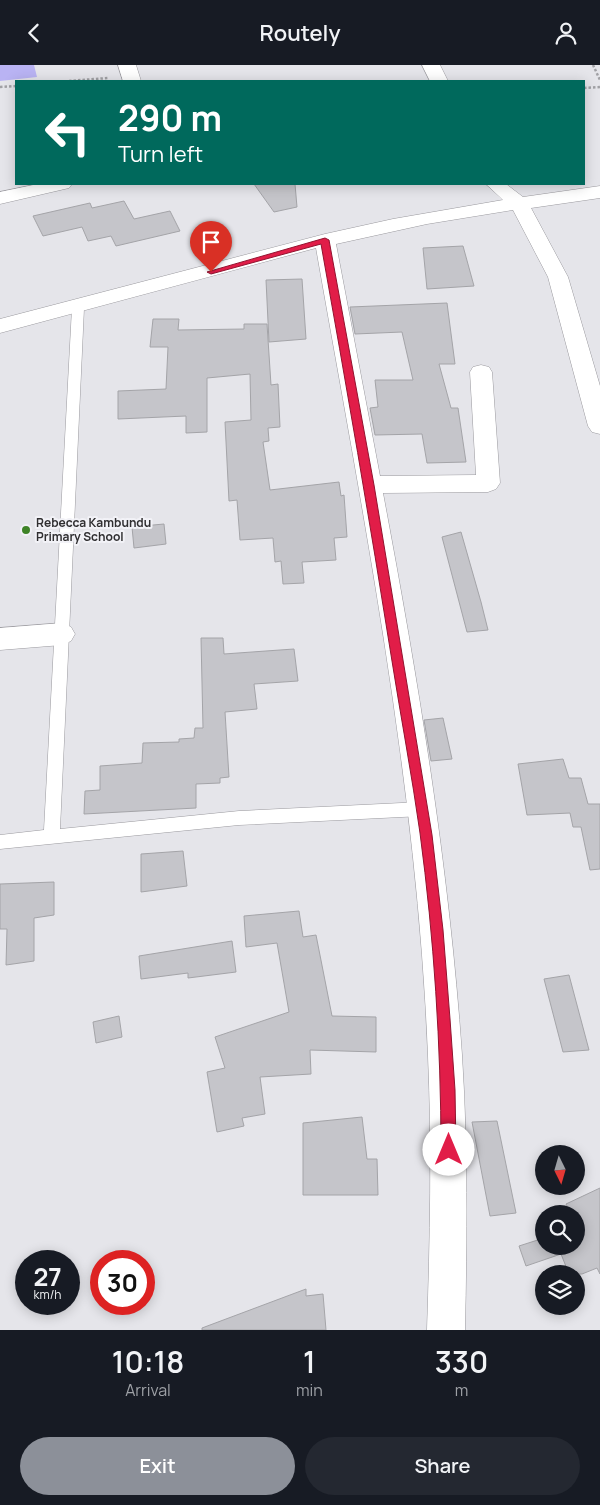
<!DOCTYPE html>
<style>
body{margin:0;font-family:Manrope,sans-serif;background:#242831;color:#f1f3f6;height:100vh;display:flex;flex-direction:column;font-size:19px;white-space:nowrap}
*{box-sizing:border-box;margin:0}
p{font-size:16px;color:#9ea1a6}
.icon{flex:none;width:28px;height:28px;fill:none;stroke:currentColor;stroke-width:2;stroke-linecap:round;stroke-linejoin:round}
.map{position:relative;height:1265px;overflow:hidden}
.sheet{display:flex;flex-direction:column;background:#171b24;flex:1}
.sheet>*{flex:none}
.hud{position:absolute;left:15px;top:15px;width:570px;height:105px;border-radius:0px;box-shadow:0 2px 12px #0003;background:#00695c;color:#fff;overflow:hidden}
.needle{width:32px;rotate:175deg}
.buttons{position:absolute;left:535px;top:1080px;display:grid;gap:10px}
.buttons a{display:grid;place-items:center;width:50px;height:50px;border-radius:50%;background:#171b24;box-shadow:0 2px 12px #0003;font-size:25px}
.speed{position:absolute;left:15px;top:1185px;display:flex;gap:10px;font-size:25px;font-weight:700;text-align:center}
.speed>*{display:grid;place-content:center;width:65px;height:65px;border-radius:50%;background:#171b24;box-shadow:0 2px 12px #0003;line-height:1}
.speed small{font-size:12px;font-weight:400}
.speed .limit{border:8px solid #d22;background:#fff;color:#111}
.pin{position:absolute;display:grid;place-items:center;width:42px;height:42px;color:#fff;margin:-51px -21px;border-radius:50% 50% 50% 0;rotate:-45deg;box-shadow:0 0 5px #0007}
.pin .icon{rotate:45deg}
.me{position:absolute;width:55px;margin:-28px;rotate:0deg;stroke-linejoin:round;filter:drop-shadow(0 0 4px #0008)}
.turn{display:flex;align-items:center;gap:18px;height:105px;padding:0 20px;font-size:22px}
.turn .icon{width:65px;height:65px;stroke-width:2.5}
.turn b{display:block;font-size:35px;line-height:42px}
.eta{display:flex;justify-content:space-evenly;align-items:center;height:85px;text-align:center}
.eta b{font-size:30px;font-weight:600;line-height:35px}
.button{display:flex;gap:10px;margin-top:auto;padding:10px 20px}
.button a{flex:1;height:58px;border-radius:30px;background:#8c9099;color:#fff;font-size:20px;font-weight:600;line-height:58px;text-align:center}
.button a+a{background:#242831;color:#f1f3f6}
header{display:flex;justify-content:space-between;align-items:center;height:65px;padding:0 20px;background:#171b24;font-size:22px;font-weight:600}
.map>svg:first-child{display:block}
</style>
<header><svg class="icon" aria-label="back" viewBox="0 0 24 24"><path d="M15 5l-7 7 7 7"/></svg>Routely<svg class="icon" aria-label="person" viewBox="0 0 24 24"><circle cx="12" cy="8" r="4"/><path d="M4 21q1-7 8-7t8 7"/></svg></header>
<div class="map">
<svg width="600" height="1265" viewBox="0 0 600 1265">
<rect width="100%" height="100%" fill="#e5e5ea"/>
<path fill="#b9b3f3" d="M0,0H34L37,12L0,16Z"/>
<path fill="#c5c5ca" stroke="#a4a4a8" d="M254,119H295L297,142L274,147Z
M124,136L134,154L170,146L180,166L116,181L111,171L88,176L82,162L43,171L33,151L90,138L92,143Z
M463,181L474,221L427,224L423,183Z
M302,214L306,274L269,277L266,215Z
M447,238L455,299H439L451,343H458L466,397L427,398L422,369L375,370L370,343L378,342L375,315H413L402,267L355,269L350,242Z
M153,254H179L178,265L244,264V259H267L271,320L278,319L280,362L268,363L269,376L263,377L270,425L339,417L341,431L344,430L347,472L334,473L336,495L302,497L304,518L283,519L281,496L275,497L273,473L240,475L237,435L229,436L225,357L251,355L250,309L207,313V367L186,368V351L118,354V326L166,324L168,282H150Z
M164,459L166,479L134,483L132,462Z
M461,467L481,537L488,565L467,567L442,472Z
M201,573H223L224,589L294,584L298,616L254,619L257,644L225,647L229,712L220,713V718L196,719V743L84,749L85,726L100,725V701L142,698L143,678L179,677V674L194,673L195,663H203Z
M443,653L452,694L431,696L424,655Z
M563,694L569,713H581L588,739H600V804L590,805L581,762H573L570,748L527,750L518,699Z
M183,786L187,821L141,827V789Z
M54,817V850L34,853V896L6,900L7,864H0V819Z
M299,846L303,872L316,870L332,951L376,952V987L310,985L311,1009L260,1012L265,1049L242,1053L244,1061L217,1067L207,1007L225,1003L215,972L289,947L277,878L246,882L244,851Z
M232,876L236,907L188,913V908L141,914L139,891Z
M569,910L589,985L563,987L544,914Z
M119,951L122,972L96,978L93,957Z
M362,1052L367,1094H377L378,1130H303V1058Z
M497,1056L516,1148L490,1151L472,1057Z
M600,1123V1209L597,1203L582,1209H569L561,1189L526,1201L519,1181L544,1173V1181H576V1149H571L566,1139Z
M306,1224V1231L323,1229L326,1265H202V1263Z"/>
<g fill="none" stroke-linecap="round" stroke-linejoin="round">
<defs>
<path id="service" d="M78,239L84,243L60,764L239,746L422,737L428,739L430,744L428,749L422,751L239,760L0,784V770L44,765L72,243Z"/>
<path id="minor" d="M118,0H136L141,16H123Z
M422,0H440L448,16H430Z
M38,119H72L69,123L0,139V127Z
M486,119H506L523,132L600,121V133L531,143L568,212L600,321V369L592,367L588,361L548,212L513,145L427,159L336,179L380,411L476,410L470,307L473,302L481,300L489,302L492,307L500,418L496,424L488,427L383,428C418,614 449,801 462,990C468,1082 467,1173 465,1265H427C430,1174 432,1083 428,991C417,719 363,450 316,183L0,268V254L325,169L393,154L503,135Z
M62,558L71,562L75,569L71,576L62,580L0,585V563Z"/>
</defs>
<use href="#service" stroke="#9a999e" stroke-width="1"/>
<use href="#minor" stroke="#9a999e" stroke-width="1"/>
<path stroke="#a1a1a5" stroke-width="2.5" stroke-dasharray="2.5 2" stroke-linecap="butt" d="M593,0L600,15
M69,16L108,13
M0,22L16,21
M584,23L600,22"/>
<use href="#service" fill="#fff" fill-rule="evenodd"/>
<use href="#minor" fill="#fff" fill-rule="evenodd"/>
</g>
<path fill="#e11d48" stroke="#92132f" d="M325,173L329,175L374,420L432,770L443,865L450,954L455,1025L456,1085L454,1090L449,1092L444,1090L441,1085C441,980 434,873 420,768C412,711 401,653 392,596C370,457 346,318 321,179L211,209L207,207Z"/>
<circle fill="#3e8327" stroke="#f2f2f7" stroke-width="2" cx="26" cy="465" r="5"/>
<g text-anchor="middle" stroke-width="4" stroke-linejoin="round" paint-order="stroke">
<g font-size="12" font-weight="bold" fill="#302f31" stroke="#f2f2f7" text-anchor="start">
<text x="36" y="462">Rebecca Kambundu<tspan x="36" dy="14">Primary School</tspan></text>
</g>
</g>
</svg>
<div class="buttons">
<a><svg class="needle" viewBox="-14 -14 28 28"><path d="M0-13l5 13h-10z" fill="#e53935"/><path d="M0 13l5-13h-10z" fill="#9ea1a6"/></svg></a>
<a><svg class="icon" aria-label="search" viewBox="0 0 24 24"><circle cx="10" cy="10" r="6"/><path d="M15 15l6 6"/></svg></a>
<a><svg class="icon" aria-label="layers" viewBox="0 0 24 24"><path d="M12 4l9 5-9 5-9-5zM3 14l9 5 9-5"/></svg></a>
</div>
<div class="speed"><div>27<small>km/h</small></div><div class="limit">30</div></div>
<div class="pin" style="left:211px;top:207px;background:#d93025"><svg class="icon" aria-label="arrive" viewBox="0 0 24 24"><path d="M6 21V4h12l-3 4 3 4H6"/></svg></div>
<svg class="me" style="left:449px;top:1085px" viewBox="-20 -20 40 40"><circle r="19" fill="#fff"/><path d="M0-13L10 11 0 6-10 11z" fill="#e11d48"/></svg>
<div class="hud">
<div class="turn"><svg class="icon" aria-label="left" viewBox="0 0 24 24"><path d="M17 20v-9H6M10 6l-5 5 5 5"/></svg><div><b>290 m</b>Turn left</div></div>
</div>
</div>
<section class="sheet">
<div class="eta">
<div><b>10:18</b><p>Arrival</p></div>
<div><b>1</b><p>min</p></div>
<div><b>330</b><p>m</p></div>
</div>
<div class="button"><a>Exit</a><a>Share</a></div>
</section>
